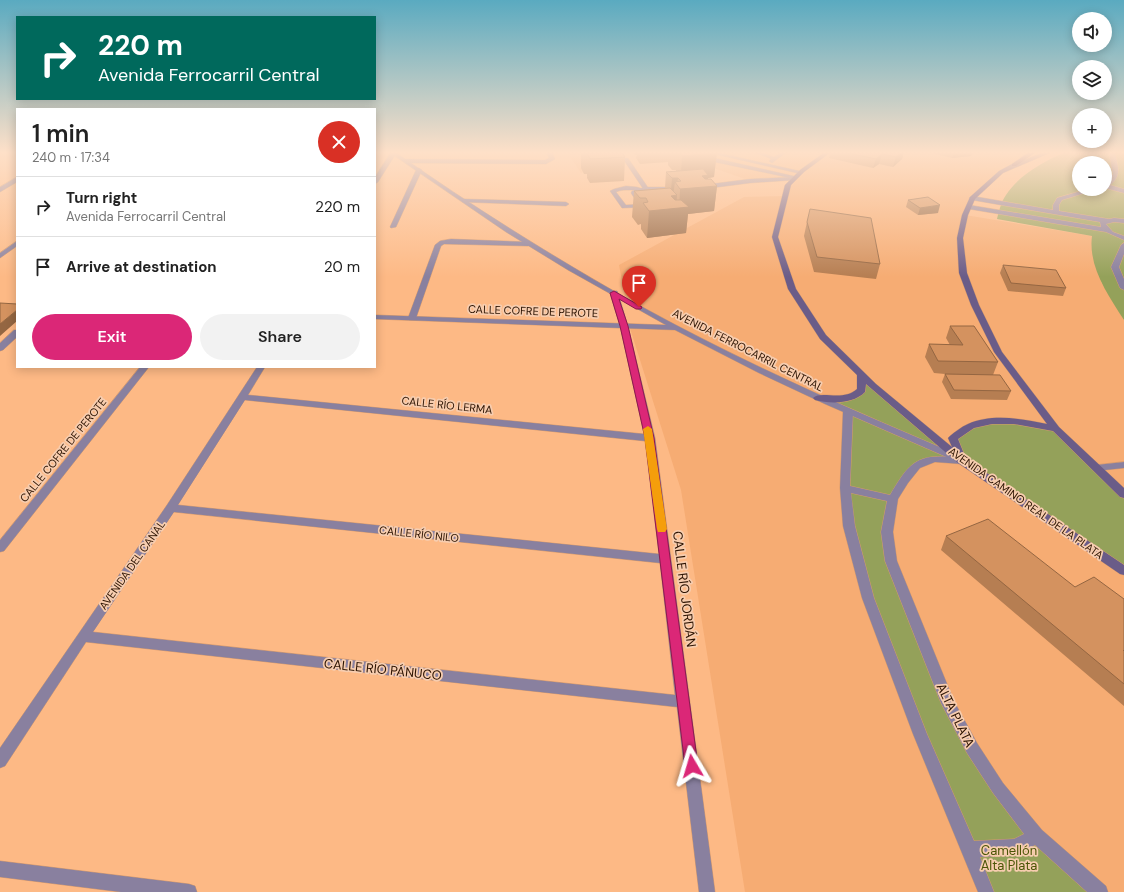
<!DOCTYPE html>
<meta charset="utf-8">
<style>
body{margin:0;font-family:"DM Sans",sans-serif;background:#f2f2f2;color:#222;height:100vh;display:flex;flex-direction:column;font-size:15px;white-space:nowrap}
*{box-sizing:border-box;margin:0}
p{font-size:13px;color:#767676}
.icon{flex:none;width:22px;height:22px;fill:none;stroke:currentColor;stroke-width:2;stroke-linecap:round;stroke-linejoin:round}
.map{position:relative;flex:1;overflow:hidden}
.sheet{position:absolute;left:16px;top:108px;width:360px;height:260px;display:flex;flex-direction:column;background:#fff;border-radius:0px;box-shadow:0 2px 10px #0003}
.sheet>*{flex:none}
.hud{position:absolute;left:16px;top:16px;width:360px;height:84px;border-radius:0px;box-shadow:0 2px 10px #0003;background:#00695c;color:#fff;overflow:hidden}
.tools{position:absolute;left:1072px;top:12px;display:grid;gap:8px}
.tools a{display:grid;place-items:center;width:40px;height:40px;border-radius:50%;background:#fff;box-shadow:0 2px 10px #0003;font-size:20px}
.pin{position:absolute;display:grid;place-items:center;width:34px;height:34px;color:#fff;margin:-41px -17px;border-radius:50% 50% 50% 0;rotate:-45deg;box-shadow:0 0 4px #0007}
.pin .icon{rotate:45deg}
.me{position:absolute;width:44px;margin:-22px;rotate:353deg;stroke-linejoin:round;filter:drop-shadow(0 0 3px #0008)}
.turn{display:flex;align-items:center;gap:14px;height:84px;padding:0 16px;font-size:18px}
.turn .icon{width:52px;height:52px;stroke-width:2.5}
.turn b{display:block;font-size:28px;line-height:34px}
.round{display:grid;place-items:center;flex:none;width:42px;height:42px;border-radius:21px;background:#f2f2f2}
.overview{display:flex;align-items:center;justify-content:space-between;height:68px;padding:0 16px}
h1{font-size:24px;font-weight:600;line-height:30px}
.primary-button{display:flex;gap:8px;margin-top:auto;padding:8px 16px}
.primary-button a{flex:1;height:46px;border-radius:24px;background:#db2777;color:#fff;font-size:16px;font-weight:600;line-height:46px;text-align:center}
.primary-button a+a{background:#f2f2f2;color:#222}
ul{padding:0;list-style:none}
li{display:flex;align-items:center;gap:12px;height:60px;padding:0 16px;border-top:1px solid #e0e0e0}
li div{flex:1}
li b{display:block;font-size:15px}
li em{font-style:normal}
.map>svg:first-child{display:block}
</style>
<div class="map">
<svg width="1124" height="892" viewBox="0 0 1124 892">
<rect width="100%" height="100%" fill="#fdb985"/>
<path fill="#f6ac73" d="M567,152H627L581,173Z
M668,152H1033L1024,156L972,198L965,215L1092,236L1101,282L1124,320V892H745L681,490L629,325L673,327L625,296L619,265L744,197L785,196L795,177L745,179Z"/>
<path fill="#94a15a" fill-rule="evenodd" d="M1066,152H1124V320C1108,295 1088,267 1092,236L997,219C999,211 1001,202 1006,195C1019,175 1044,161 1066,152ZM1079,163H1105V189H1079Z
M861,374L961,460L953,438L971,426L999,420L1056,429L1124,494V571L962,461L934,459L916,467L893,499L887,532L924,646L998,788L1100,892H986L920,734L849,526L848,412L828,399L857,396Z"/>
<g fill="none" stroke-linecap="round" stroke-linejoin="round">
<defs>
<path id="service" d="M682,152H688L798,177L795,179L705,160L682,153Z
M708,152H715L804,172L801,174L710,153Z
M754,152H760L774,157L782,152H787L772,163L769,161L771,159Z
M624,158H628L649,189L648,190H644L623,159Z
M626,186L637,187L643,189C637,192 625,188 616,192L626,205L644,204L647,206L646,207L622,208L610,191L614,189Z
M1124,462V468L1096,471L1091,468L1096,465Z"/>
<path id="minor" d="M391,152H397L378,182L375,184V177Z
M546,152H552L555,159L546,164L406,163L403,161L406,159L545,160L549,158Z
M1109,152H1115C1117,165 1123,175 1110,185L1124,189V193L1105,188V183L1113,174Z
M419,168L422,170L396,227L391,228L390,227L416,170Z
M17,177V182L0,192V187Z
M793,177L795,178V180L750,183L703,189L700,187L703,185L750,179Z
M646,187H665L668,189L665,191L637,192L642,201L637,202L631,193L632,191Z
M1088,189H1098L1062,200L1059,205V211L1109,219L1114,218L1124,219V223L1114,222L1106,224L1113,232L1124,236V240L1106,232L969,209L966,207L969,205L1101,227L1100,222L972,200L969,198L972,196L1053,210V205L1057,198Z
M464,199L566,202L569,204L566,206L462,202V200Z
M451,239L528,242L531,244L528,246L444,244L441,246L416,318L415,320H409L408,318L435,245L440,241Z
M17,241V246L0,258V253Z
M1124,243V254L1119,267L1124,279V290L1120,288L1111,267L1121,245Z
M611,291H617L618,293L628,326L655,438L715,892H699L677,707L86,642L5,766L0,768V748L167,505L257,367H265L248,395L644,434L620,326L610,293ZM245,400L645,441L659,554L178,505ZM174,512L660,563L675,695L93,632Z
M14,330H17V337L3,350L0,351V343Z
M140,367H149L4,551L0,552V540Z
M848,409L853,412L850,486L890,495C907,467 914,454 949,457C955,457 963,456 967,461L962,464L935,462L920,468L908,483L898,499L893,532L897,561L954,701L977,743L1003,783L1042,830L1106,886L1108,892H1087L1035,845L1015,855L980,857L994,892H978L913,734L862,598L843,526L840,488L843,412ZM851,493L887,501L881,532L885,561L941,703L967,753L993,793L1024,834L1014,839L974,841L927,734L874,598L855,526Z
M0,861L189,884L195,886L197,892H121L0,877Z"/>
<path id="tertiary" d="M389,152H395C472,206 553,257 635,303C742,362 853,411 966,458L967,460L966,462H958L825,404L759,373L675,330L375,319V315L666,325L568,270L506,232Z"/>
<path id="secondary" d="M825,152H831L804,172L791,185L778,237L796,289L826,335L876,384L952,447L948,438L950,436C955,432 961,427 968,424C993,413 1021,419 1047,424L994,352L971,305L959,273L957,238L962,215L970,197L999,171L1012,164L1045,152H1052L1003,173L975,199L968,215L963,238L967,273L979,305L1002,352L1059,427L1124,488V498L1120,497L1053,431L1014,424H992L974,428L958,439L966,459L1124,565V575L1120,574L958,463L866,384L865,392C853,404 831,404 815,400L813,398C821,390 843,402 857,389V375L820,339L788,289L772,237L785,185L800,170Z"/>
<path id="trunk" d="M1029,152H1036L1016,166H1012V164Z"/>
</defs>
<use href="#service" stroke="#d79b6d" stroke-width="1"/>
<use href="#minor" stroke="#d79b6d" stroke-width="1"/>
<use href="#tertiary" stroke="#d79b6d" stroke-width="1"/>
<use href="#secondary" stroke="#d79b6d" stroke-width="1"/>
<use href="#trunk" stroke="#d79b6d" stroke-width="1"/>
<use href="#service" fill="#89809f" fill-rule="evenodd"/>
<use href="#minor" fill="#89809f" fill-rule="evenodd"/>
<use href="#tertiary" fill="#89809f" fill-rule="evenodd"/>
<use href="#secondary" fill="#6a5c88" fill-rule="evenodd"/>
<use href="#trunk" fill="#4b3670" fill-rule="evenodd"/>
</g>
<path fill="#b67e52" d="M581,152H622L625,157L624,181L590,183L587,178V174H584L581,168Z
M633,152H715L714,177L708,178V179L717,186L714,211L688,214L686,233L647,238L641,229V224L638,225L632,217L634,191L665,188L666,172L676,171V170H672L668,165V162L640,164L636,158L637,155H635Z
M831,152H904L902,159L893,167L879,164L873,168L829,158Z
M927,152H973L971,156L952,158Z
M908,200L938,213L918,215L906,207Z
M807,222L880,264L876,279L814,272L804,236Z
M1003,265L1066,288L1063,296L1008,291L1000,273Z
M950,326L998,362L993,375L1011,391L1007,400L951,399L942,382L945,374L934,373L925,357L929,344L950,345L946,338Z
M946,536L1075,587L1124,599V706L941,550Z"/>
<path fill="#946642" d="M902,152H904L902,159L893,167L896,157Z
M954,152H973L971,156L952,158Z
M717,153L714,177L708,178L707,187L717,186L714,211L688,214L686,233L647,238L649,211L670,204L672,178H678L677,185L675,182L673,196L677,195L676,208H679L682,156Z
M882,154L879,164L873,168L876,159Z
M940,205L938,213L918,215L920,208Z
M17,310V321L0,336V324Z"/>
<path fill="#d4925f" stroke="#946642" d="M595,152H622L625,157L590,159L587,153H595Z
M679,152H715L717,153L682,156Z
M844,152H902L896,157L882,154L876,159Z
M703,169L708,175L702,176L705,179H711L717,186L680,189L675,182L681,181L678,178H672L666,172Z
M670,188L677,195L671,196L675,200H681L689,207L649,211L643,203L648,202L646,198H640L634,191Z
M928,197L940,205L920,208L908,200Z
M810,209L871,218L880,264L817,257L807,222Z
M1003,265L1056,270L1066,288L1011,283Z
M0,303L17,304V310L0,324Z
M950,326H974L998,362L938,361L929,344L963,345Z
M945,374L1000,375L1011,391L954,390Z
M988,519L1075,587L1094,577L1124,599V650L1123,651L1124,650V684L946,536Z"/>
<linearGradient id="sky" x2="0" y2="1"><stop stop-color="#5aaac0"/><stop offset="0.55" stop-color="#fee0c8"/><stop offset="1" stop-color="#fee0c8" stop-opacity="0"/></linearGradient>
<rect width="1124" height="277" fill="url(#sky)"/>
<path fill="#db2777" stroke="#8e194d" d="M614,291L642,307L641,309H636L619,299L628,326L654,438L698,766L696,770L692,772L687,770L685,766L645,438L620,326L610,293Z"/>
<path fill="#f59e0b" d="M648,426L652,429L667,529L665,532H658L657,529L643,429Z"/>
<g text-anchor="middle" stroke-width="3.5" stroke-linejoin="round" paint-order="stroke">
<g font-size="11" fill="#2b1200" stroke="#f7cdaf">
<text transform="translate(533 311) rotate(2)" y="4">CALLE COFRE DE PEROTE</text>
<text transform="translate(748 350) rotate(27)" y="4">AVENIDA FERROCARRIL CENTRAL</text>
<text transform="translate(447 405) rotate(6)" y="4">CALLE RÍO LERMA</text>
<text transform="translate(63 450) rotate(-51)" y="4">CALLE COFRE DE PEROTE</text>
<text transform="translate(1026 503) rotate(35)" y="4">AVENIDA CAMINO REAL DE LA PLATA</text>
<text transform="translate(419 534) rotate(6)" y="4">CALLE RÍO NILO</text>
<text transform="translate(132 565) rotate(-55)" y="4">AVENIDA DEL CANAL</text>
</g>
<g font-size="13" fill="#2b1200" stroke="#f7cdaf">
<text transform="translate(685 589) rotate(83)" y="5">CALLE RÍO JORDÁN</text>
<text transform="translate(383 669) rotate(6)" y="5">CALLE RÍO PÁNUCO</text>
<text transform="translate(956 715) rotate(64)" y="5">ALTA PLATA</text>
</g>
<g font-size="13" fill="#4c5607" stroke="#f7cdaf">
<text x="1009" y="855">Camellón<tspan x="1009" dy="15">Alta Plata</tspan></text>
</g>
</g>
</svg>
<div class="tools">
<a><svg class="icon" aria-label="sound" viewBox="0 0 24 24"><path d="M4 9h4l5-4v14l-5-4H4zM17 9q2 3 0 6"/></svg></a>
<a><svg class="icon" aria-label="layers" viewBox="0 0 24 24"><path d="M12 4l9 5-9 5-9-5zM3 14l9 5 9-5"/></svg></a>
<a>+</a>
<a>−</a>
</div>
<div class="pin" style="left:639px;top:307px;background:#d93025"><svg class="icon" aria-label="arrive" viewBox="0 0 24 24"><path d="M6 21V4h12l-3 4 3 4H6"/></svg></div>
<svg class="me" style="left:692px;top:766px" viewBox="-20 -20 40 40"><path d="M0-17L14 15 0 8-14 15z" fill="#db2777" stroke="#fff" stroke-width="4"/></svg>
<div class="hud">
<div class="turn"><svg class="icon" aria-label="right" viewBox="0 0 24 24"><path d="M7 20v-9h11M14 6l5 5-5 5"/></svg><div><b>220 m</b>Avenida Ferrocarril Central</div></div>
</div>
<section class="sheet">
<div class="overview"><div><h1>1 min</h1><p>240 m · 17:34</p></div><a class="round" style="background:#d93025;color:#fff"><svg class="icon" aria-label="close" viewBox="0 0 24 24"><path d="M6 6l12 12M18 6L6 18"/></svg></a></div>
<ul>
<li><svg class="icon" aria-label="right" viewBox="0 0 24 24"><path d="M7 20v-9h11M14 6l5 5-5 5"/></svg><div><b>Turn right</b><p>Avenida Ferrocarril Central</p></div><em>220 m</em></li>
<li><svg class="icon" aria-label="arrive" viewBox="0 0 24 24"><path d="M6 21V4h12l-3 4 3 4H6"/></svg><div><b>Arrive at destination</b></div><em>20 m</em></li>
</ul>
<div class="primary-button"><a>Exit</a><a>Share</a></div>
</section>
</div>
